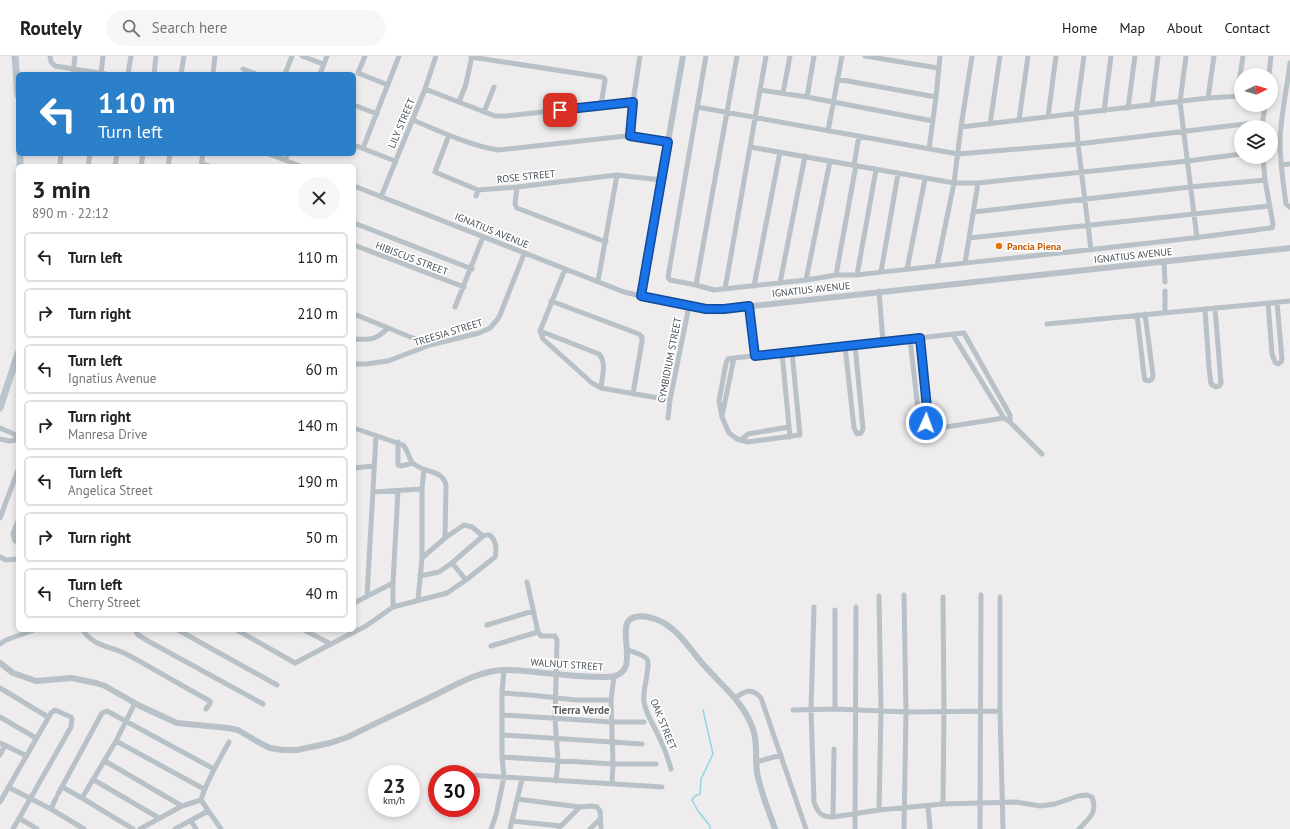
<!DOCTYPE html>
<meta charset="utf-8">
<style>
body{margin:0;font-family:"PT Sans",sans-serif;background:#f6f6f6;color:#202124;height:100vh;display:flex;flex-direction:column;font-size:15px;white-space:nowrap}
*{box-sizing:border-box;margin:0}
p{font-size:13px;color:#757577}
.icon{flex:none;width:22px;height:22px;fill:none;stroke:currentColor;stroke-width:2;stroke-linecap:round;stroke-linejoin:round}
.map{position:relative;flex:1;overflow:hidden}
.details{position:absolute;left:16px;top:108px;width:340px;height:468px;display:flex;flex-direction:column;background:#fff;border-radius:6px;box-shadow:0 2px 6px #0003}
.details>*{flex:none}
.banner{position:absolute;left:16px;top:16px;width:340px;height:84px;border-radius:6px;box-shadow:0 2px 6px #0003;background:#2b80c9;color:#fff;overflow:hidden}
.needle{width:26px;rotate:85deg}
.tools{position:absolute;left:1234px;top:12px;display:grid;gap:8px}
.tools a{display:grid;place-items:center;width:44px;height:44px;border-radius:50%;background:#fff;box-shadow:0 2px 6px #0003;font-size:20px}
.speed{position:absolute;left:368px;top:709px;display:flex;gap:8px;font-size:20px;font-weight:700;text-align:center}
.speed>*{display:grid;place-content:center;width:52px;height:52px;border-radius:50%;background:#fff;box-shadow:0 2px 6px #0003;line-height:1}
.speed small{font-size:10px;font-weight:400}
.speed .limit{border:6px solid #d22;background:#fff;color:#111}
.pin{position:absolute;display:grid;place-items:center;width:34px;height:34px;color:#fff;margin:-17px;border-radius:8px;box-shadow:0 2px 6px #0006}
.me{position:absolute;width:44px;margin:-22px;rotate:2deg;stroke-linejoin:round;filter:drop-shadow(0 0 3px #0008)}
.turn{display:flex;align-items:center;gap:14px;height:84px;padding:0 16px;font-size:18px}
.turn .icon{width:52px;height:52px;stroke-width:2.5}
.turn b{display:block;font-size:28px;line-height:34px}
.round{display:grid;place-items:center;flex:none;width:42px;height:42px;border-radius:21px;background:#f6f6f6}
.head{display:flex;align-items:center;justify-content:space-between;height:68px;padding:0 16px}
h1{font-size:24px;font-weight:600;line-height:30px}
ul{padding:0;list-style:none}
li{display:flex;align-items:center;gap:12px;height:50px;margin:0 8px 6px;padding:0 8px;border:2px solid #e0e0e0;border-radius:6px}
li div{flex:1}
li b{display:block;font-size:15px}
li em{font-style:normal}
header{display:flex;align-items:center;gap:24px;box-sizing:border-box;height:56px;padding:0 20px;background:#fff;border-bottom:1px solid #e0e0e0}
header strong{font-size:19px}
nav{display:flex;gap:22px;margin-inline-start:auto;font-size:14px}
.search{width:280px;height:36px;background:#f6f6f6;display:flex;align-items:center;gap:10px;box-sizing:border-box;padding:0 14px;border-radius:22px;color:#757577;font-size:15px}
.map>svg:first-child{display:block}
</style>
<header>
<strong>Routely</strong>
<div class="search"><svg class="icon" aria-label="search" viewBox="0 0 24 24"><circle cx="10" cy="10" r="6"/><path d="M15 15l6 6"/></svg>Search here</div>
<nav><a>Home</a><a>Map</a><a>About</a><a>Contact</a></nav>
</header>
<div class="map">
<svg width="1290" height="773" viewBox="0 0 1290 773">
<rect width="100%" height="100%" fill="#eeecec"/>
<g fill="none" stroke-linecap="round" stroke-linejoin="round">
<path stroke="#8ed8e1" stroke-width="1.5" d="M703,654L713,698L701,723L700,738L695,740L692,744L698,755L710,770V773"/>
<path stroke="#b8c1c7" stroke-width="5" d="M50,0L51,6L55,10L106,18
M302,0L323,8
M365,0L358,17L388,29
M706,0L668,221L670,224L696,229L714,234L806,224L836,219H857C994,203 1133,191 1270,172H1272L1273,168L1265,124L1263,101
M865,0L938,12
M1084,0L1076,59L1078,88L1091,194
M1186,0L1180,46L1197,182
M471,1L602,21L604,22L605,24L601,49
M1290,7C1287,32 1281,58 1280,83C1280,105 1283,127 1286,148L1290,151
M243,13L256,18
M73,18L75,0
M101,18L103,0
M128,18L131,0
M154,18L156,0
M181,18L184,0
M213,18L215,0
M285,18L292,0
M320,18L327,0
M1269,19L1271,0
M837,23L936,41
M425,33L495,60H506L633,46
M760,34L807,41L933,65
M783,37L790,0
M1237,40L1243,0
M807,41L814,0
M1208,42L1214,0
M459,46L466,28L472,0
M354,49L377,58
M1152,49L1158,0
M697,51L958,98L1078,88L1262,66
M1128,52L1135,0
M1104,55L1111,0
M484,56L494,31
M1048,61L1056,0
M413,64C439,75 471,90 498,94L626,80L668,86
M1019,64L1028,0
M990,68L1000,0
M961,71L1208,42L1241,40
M1262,71L1265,49
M828,75L842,0
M449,79L435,116L478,134L517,131L617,119L661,124
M630,80L633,46L640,0
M354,89L395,105
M750,91L954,127H978L1188,105L1241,98
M363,92L399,0
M929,93L936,41L940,0
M269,98L300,110
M285,104L288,98
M202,107L209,110
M854,109L859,80
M1281,109L1290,108
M60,110L61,98
M88,110L90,98
M115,110L117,98
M141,110L143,98
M168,110L170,98
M201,110L203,98
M354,130L624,236L641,240
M517,131L515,148L517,152L606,186
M476,140L478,134
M381,141L425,33L436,0
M974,156L1190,131L1265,124
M354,167L472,213
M969,182L1269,150
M354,189L464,231
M1164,206L1165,226
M965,207L978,127
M937,210L954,127L961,71L972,0
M907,213L925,123
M881,216L898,118
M836,219L856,109
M857,219L876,114
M806,224L830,105
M598,225L617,119
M780,227L805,100
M696,229L737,0
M754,230L780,96
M725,233L766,0
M879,235L883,286
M1165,235V257
M551,245L639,278L642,281V285L633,338
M1268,247L1272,298L1275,306L1278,308L1281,306L1282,303L1277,246
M749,250L755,300
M455,251L483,181
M1205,253L1209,312L1211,328L1216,331L1219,330L1221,327L1215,252
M354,258L430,289
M1137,259L1144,319L1145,324L1149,325L1152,323L1153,319L1145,258
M1047,268L1290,245
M540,275L543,283L592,327L601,332L670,344
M540,275L599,298C607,307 602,320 601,332
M540,275L565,213
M953,279L1004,362L1010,366L1042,398
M919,282L927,352L926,366
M354,283C371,284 376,284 388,272
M910,283L918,354L926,367L933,373L1004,362
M845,290L854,372L857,378L861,377L863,373L855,289
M792,296L800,379L748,386L737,383L729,377L722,361L719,345L726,307L728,303L734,302L964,277L1010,359V366
M782,297L790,381
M354,308H366L388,305L430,289L479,277L490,272L497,264L500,259L524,198
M722,360L734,302
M668,362L670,344L689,250
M0,372L14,378L18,384
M354,372L403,389C408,394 408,401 412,406C422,418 442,412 446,429L445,482
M0,383L9,385L18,384
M741,384L748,378L789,371
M398,386V409L401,410L413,407
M354,412L374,410
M373,436L422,433
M0,462L18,414
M18,465L13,478L15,485L18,486
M0,501L6,504L18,503
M452,507L466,524
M420,520L439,516L452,507L483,480
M527,526L538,576L541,580H555L557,584L555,662L558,705L556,725
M904,539L906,656L904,773
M367,540L376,380
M943,541L944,655L943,748
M1000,541V655L1003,773
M418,544L422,502V433L424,413
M354,547L393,527
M393,551V527L398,435
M814,551L811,653L814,746C818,757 821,761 833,761L879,754L943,748L1016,746L1040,750L1055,748L1078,740L1087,739L1092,741C1098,757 1089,762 1079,773
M835,554V653
M487,569L533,555
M83,574C92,590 113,591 128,599C156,614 182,630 210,645V647L206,653
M135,574L138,579L148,585L263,648
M178,574L277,629
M237,574L295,607L331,588L304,574
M0,588L6,584L34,574
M331,588L366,570L393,551L447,537L466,524L495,501C497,493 496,485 490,479H486L483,480L472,471L464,469L445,482L422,502
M491,590L538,576
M628,594C633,596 643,598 647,603C651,610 642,635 644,646C646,659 654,669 659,681C664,691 668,702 671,713
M0,632L48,661
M502,637L530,639L576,644H611
M735,642C745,635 752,631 761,642L806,773
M793,654L835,653L906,656L1000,655
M503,659L612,666H644
M0,661L36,682
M503,679L642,688
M116,685L204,733
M0,687L27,700
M0,699L5,689
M502,701L613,708H656
M105,705L182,750
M756,706L781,699
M471,719L662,731
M94,724L159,762
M612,728L613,708L611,644L614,621
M8,731L51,753L84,773
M62,731L82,742L133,773
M58,738L102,657L107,655L214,713
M82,742L116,685L135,647
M517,743L580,751L591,750L597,751L600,755L601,773
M201,744C207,723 219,705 229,686
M201,744L221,773
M0,746L51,657L55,654L71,661L72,663L71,671L13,773
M928,750L930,773
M51,753L56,742
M879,754L881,655L879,540
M833,761L834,693
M19,762L37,773
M191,765L196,773
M512,765L561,770
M559,772L580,751
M140,773L182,750L201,744
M175,773L208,755
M491,773L496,759L504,721L502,701V637L504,614
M510,773L522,723
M590,773L600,763
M855,773L856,551
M980,773L981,539"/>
<path stroke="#b8c1c7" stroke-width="6" d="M683,0L641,240L696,252L724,253L1290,192
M0,607L13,617L36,625L72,622L96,627L105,630L140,650L177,667L228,672L238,674L260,687L270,692L283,694H297L330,687L348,681C376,667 404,654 433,640C454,630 478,615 503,614C520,613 538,617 556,618C572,620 589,621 606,621C648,621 610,567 635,561C644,559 655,562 662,566C679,575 690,593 702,607C720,628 744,646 753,673C758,687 755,702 757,716C760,735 769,755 775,773"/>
<path stroke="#b9c4cc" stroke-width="7" d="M15,0L18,39
M20,98V110
M0,352L18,297"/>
</g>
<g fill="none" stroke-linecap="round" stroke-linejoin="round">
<defs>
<path id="route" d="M560,54L633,46L630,80L668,86L641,240L706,253H724L749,250L755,300L920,282L927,352L926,367"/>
</defs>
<use href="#route" stroke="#114b97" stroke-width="10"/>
<use href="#route" stroke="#1a73e8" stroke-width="7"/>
</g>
<circle fill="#e8710a" stroke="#fff" stroke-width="1.5" cx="999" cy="190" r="4"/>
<g text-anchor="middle" stroke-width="3.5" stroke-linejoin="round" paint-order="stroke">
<g font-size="10" fill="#465057" stroke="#fff">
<text transform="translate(401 67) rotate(-67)" y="4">LILY STREET</text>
<text transform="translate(526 120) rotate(-6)" y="4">ROSE STREET</text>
<text transform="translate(492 174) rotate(22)" y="4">IGNATIUS AVENUE</text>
<text transform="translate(1133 199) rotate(-6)" y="4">IGNATIUS AVENUE</text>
<text transform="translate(412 202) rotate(21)" y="4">HIBISCUS STREET</text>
<text transform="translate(811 233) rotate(-6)" y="4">IGNATIUS AVENUE</text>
<text transform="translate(448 276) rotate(-17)" y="4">TREESIA STREET</text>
<text transform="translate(669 304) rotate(-79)" y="4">CYMBIDIUM STREET</text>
<text transform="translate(567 608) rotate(4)" y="4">WALNUT STREET</text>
<text transform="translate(664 668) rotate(68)" y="4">OAK STREET</text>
</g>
<g font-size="10" font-weight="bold" fill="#c56008" stroke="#fff" text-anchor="start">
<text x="1007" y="194">Pancia Piena</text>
</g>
<g font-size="11" font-weight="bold" fill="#595d60" stroke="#fff">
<text x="581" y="658">Tierra Verde</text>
</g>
</g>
</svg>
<div class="tools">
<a><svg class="needle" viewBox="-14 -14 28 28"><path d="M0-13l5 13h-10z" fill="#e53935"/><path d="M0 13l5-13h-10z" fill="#757577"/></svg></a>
<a><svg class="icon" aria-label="layers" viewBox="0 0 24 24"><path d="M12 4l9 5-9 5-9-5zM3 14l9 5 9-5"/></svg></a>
</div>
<div class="speed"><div>23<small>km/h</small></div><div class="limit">30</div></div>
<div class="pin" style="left:560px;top:54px;background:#d93025"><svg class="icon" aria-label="arrive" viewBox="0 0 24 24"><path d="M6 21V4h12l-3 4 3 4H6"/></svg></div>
<svg class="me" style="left:926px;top:367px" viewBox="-20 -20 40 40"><circle r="17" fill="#1a73e8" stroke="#fff" stroke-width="3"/><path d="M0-11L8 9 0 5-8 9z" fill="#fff"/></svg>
<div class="banner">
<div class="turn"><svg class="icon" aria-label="left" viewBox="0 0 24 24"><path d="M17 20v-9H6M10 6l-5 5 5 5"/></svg><div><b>110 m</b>Turn left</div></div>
</div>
<section class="details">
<div class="head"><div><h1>3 min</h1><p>890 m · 22:12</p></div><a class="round"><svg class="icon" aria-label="close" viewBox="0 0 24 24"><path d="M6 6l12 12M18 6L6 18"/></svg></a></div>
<ul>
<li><svg class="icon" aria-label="left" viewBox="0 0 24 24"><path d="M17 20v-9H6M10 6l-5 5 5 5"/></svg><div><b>Turn left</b></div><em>110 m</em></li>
<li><svg class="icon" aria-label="right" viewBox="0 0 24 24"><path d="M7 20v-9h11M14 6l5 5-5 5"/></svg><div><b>Turn right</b></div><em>210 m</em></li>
<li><svg class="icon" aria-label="left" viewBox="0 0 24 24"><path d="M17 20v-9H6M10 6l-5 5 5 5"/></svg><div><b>Turn left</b><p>Ignatius Avenue</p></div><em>60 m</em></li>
<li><svg class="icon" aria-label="right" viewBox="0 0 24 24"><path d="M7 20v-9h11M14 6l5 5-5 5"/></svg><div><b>Turn right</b><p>Manresa Drive</p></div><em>140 m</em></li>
<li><svg class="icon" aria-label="left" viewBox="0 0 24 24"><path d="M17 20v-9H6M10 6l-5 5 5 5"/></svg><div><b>Turn left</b><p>Angelica Street</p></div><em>190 m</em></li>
<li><svg class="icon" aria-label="right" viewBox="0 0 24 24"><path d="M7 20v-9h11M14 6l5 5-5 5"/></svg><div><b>Turn right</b></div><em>50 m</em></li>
<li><svg class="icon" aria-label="left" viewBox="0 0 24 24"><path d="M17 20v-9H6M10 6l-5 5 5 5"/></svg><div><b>Turn left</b><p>Cherry Street</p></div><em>40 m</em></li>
</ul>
</section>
</div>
